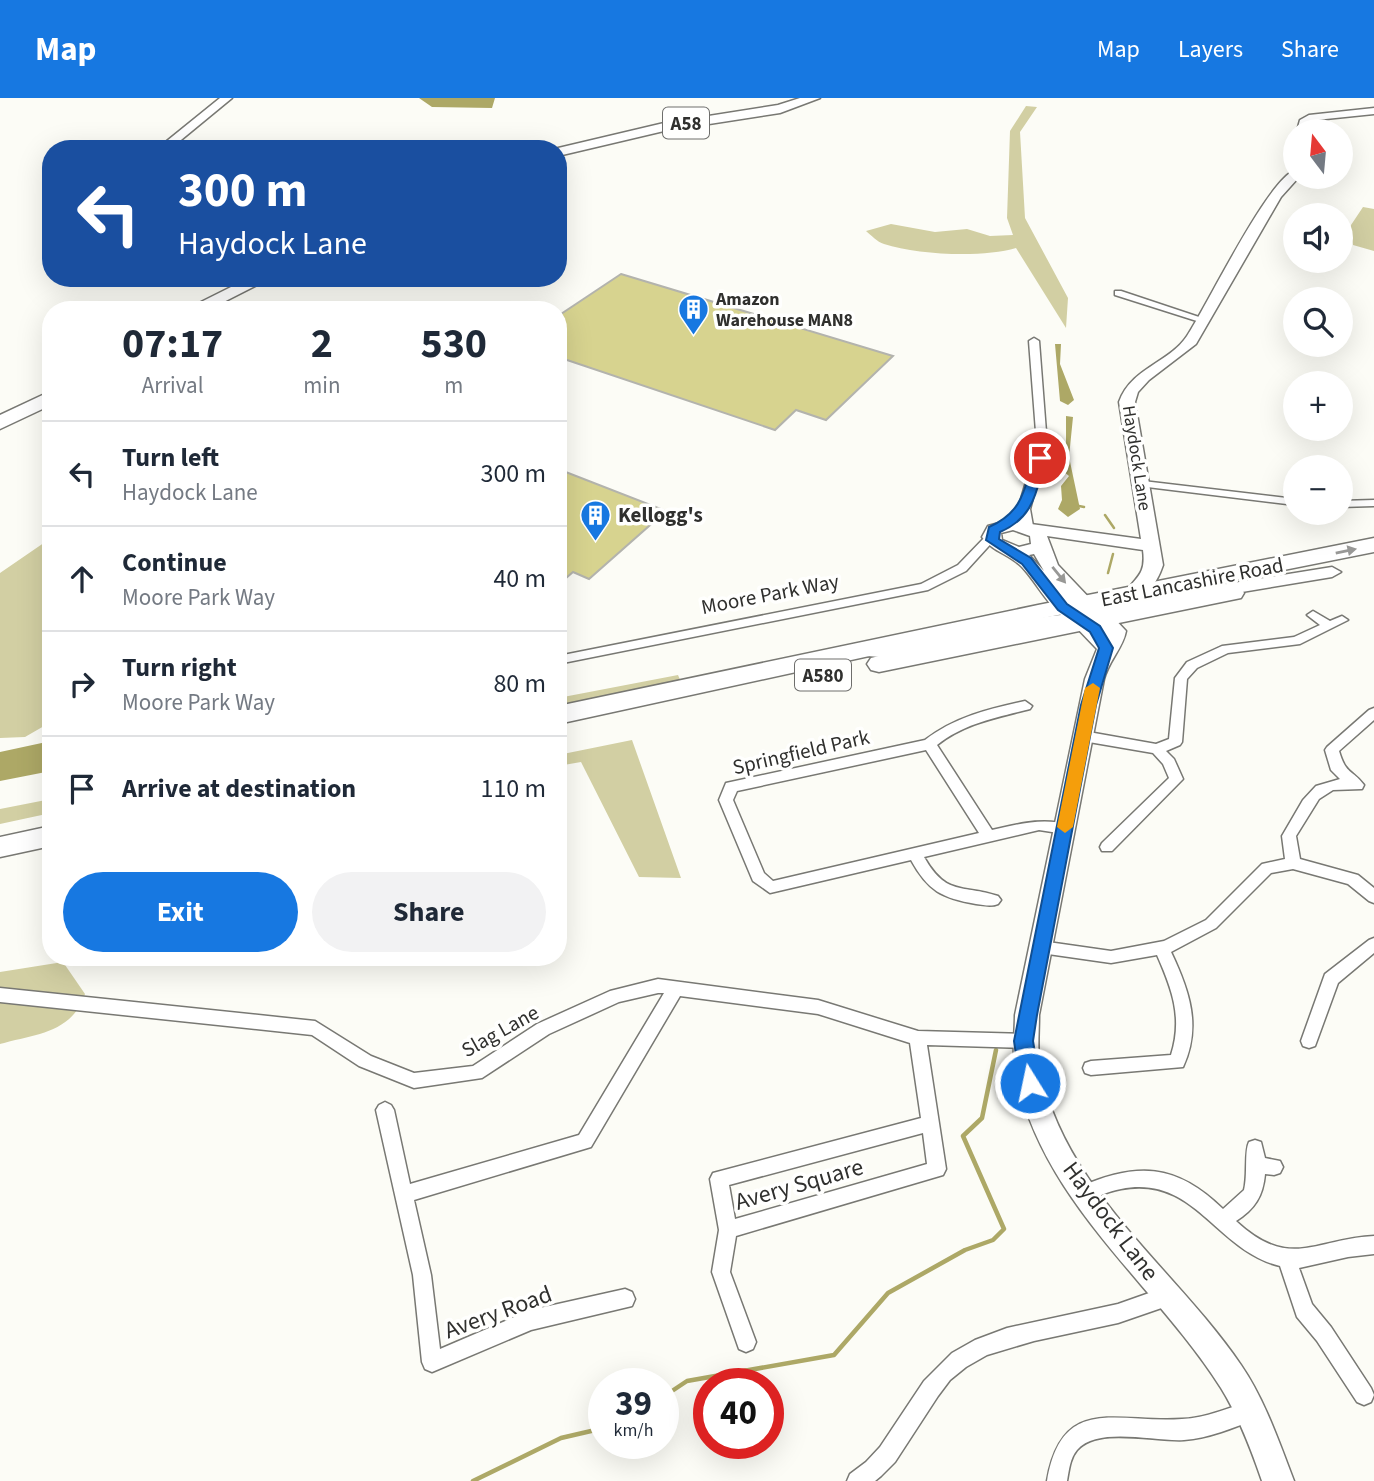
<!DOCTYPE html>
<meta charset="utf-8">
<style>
body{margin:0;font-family:"Source Sans 3",sans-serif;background:#f2f2f3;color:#1f2937;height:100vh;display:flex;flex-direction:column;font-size:26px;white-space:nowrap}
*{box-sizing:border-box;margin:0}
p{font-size:23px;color:#747a83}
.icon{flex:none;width:38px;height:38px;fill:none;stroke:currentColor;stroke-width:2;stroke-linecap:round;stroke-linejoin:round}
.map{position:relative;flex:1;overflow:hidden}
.drawer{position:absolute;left:42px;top:203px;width:525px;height:665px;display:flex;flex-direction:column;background:#fff;border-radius:28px;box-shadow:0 7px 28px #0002}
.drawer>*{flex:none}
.guide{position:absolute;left:42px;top:42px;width:525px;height:147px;border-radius:28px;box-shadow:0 7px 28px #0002;background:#1a4fa0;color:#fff;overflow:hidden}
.needle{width:46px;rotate:344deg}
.buttons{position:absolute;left:1283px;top:21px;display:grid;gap:14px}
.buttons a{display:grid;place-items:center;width:70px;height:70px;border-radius:50%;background:#fff;box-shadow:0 7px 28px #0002;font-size:35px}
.speed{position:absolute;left:588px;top:1270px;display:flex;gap:14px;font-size:35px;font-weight:700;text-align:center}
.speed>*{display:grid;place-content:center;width:91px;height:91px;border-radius:50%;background:#fff;box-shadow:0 7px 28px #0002;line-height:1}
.speed small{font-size:18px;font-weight:400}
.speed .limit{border:10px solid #d22;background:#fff;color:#111}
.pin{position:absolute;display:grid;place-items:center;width:60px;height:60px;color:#fff;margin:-30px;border:4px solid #fff;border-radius:50%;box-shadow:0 2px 7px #0007}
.me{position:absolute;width:77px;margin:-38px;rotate:350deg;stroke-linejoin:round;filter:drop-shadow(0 0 5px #0008)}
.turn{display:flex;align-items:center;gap:24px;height:147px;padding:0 21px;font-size:32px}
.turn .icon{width:91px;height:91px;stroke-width:2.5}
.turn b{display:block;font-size:49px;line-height:60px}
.eta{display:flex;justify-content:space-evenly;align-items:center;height:119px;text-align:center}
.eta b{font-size:42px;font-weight:700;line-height:49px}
.button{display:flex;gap:14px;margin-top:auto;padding:14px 21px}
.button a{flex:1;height:80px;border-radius:42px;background:#1778e1;color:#fff;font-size:28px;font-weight:700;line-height:80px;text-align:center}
.button a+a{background:#f2f2f3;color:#1f2937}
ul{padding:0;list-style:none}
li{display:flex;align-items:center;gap:21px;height:105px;padding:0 21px;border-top:2px solid #e0e1e3}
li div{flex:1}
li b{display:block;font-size:26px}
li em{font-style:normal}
header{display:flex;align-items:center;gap:42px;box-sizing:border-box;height:98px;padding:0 35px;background:#1778e1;color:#fff}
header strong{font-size:33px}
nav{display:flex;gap:38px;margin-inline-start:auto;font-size:24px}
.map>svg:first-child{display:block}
</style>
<header>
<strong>Map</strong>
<nav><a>Map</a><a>Layers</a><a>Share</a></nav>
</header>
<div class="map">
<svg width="1374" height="1383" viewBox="0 0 1374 1383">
<rect width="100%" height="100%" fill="#fcfcf6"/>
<path fill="#d2cfa3" d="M1026,8L1037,9L1020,34L1025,120L1068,200L1066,230L1016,150C983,160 918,157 884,146C877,144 871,137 866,133L891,126L935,134L967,131L990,138L1013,137L1007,120L1010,33Z
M1363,109L1374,111V153L1353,147L1349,130Z
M51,440V547L44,557H51V624L25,639L0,640V475Z
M678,577L681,584L558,610V600Z
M632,642L681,780L639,779L581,664L558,668V657Z
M51,701V715L0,726V711Z
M63,864L85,896C72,935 36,936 0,946V874Z"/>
<path fill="#ada866" d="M419,0H495L492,10L432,9Z
M1055,246H1061L1060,266L1074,302L1068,307L1060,303Z
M1066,318L1073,319L1069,359L1080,411L1068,419L1058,411L1062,402L1061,388L1069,378L1063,373L1066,365Z
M51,643V673L0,683V654Z"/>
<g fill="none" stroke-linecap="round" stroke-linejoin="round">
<path stroke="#ada866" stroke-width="2.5" d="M1079,408L1084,409
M1105,417L1114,430
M1108,475L1113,456"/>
<path stroke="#ada866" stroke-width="4.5" d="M663,1299L687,1283L834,1257L888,1195L965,1152L993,1142L1004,1131L963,1038L982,1020L996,952
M473,1383L561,1340L604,1330"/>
</g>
<path fill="#d7d38f" stroke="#b3b3ad" stroke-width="2" d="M621,176L893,258L826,322L796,312L775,332L558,259V218Z
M558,371L666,413L589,481L573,474L558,487Z"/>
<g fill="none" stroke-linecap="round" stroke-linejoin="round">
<defs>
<path id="street" d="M1115,193H1121L1208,222L1200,224L1115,197Z
M1034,240L1039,243L1047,347L1030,411L1033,428L1027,431L1021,428L1018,411L1037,347L1029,243Z
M1143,383L1295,401V407L1139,388L1138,386Z
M1374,402V408L1340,409V403Z
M991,436L997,439L966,473L928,492L558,566V558L921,486L958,467L987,437Z
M1313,513L1330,523L1342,518L1348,522L1300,546L1228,555L1197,570L1187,581L1182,644L1180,647L1166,653L1174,661L1183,681L1112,753H1102L1100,749L1102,745L1169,680L1163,666L1153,655L1083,643L1078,641L1076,638L1078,635L1083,633L1156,646L1169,641L1175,580L1187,564L1222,548L1294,539L1320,527L1307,517Z
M1025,603L1032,608L1030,611C996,620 965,625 937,647L992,732C1019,726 1043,719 1070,727L1072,731L1070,735L1065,736L1039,732L924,759C947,799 962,786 998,798L1001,802L998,806C991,809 984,807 976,806C942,800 928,793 911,762L770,795L753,783L719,702L726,685L925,642C955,619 988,611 1025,603ZM926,652L979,735L773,783L764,775L733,702L737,693Z
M1374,610V622L1339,653C1346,677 1352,671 1364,687L1362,691L1333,692L1319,701L1296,738L1300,761L1358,777L1374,790V805L1369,803L1348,786L1293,771L1271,775L1216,830L1171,854C1189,892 1202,928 1183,969L1091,977L1085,975L1083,970L1085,965L1091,963L1171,957C1183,920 1172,891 1157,857L1111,865L1041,855L1035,853L1033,849L1035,845L1041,843L1111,853L1164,843L1206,822L1262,766L1285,761L1282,738L1303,702L1316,688L1340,681L1331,672L1325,652L1327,649L1369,612Z
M1374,840V855L1338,885L1315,948L1309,950L1303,948L1301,943L1325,876L1369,842Z
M658,881L818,902L918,933L1023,936L1029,938L1031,943L1029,948L1023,950L927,947L946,1071L943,1077L736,1138L730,1174L756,1244L753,1251L746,1254L739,1251L712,1174L719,1132L710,1081L713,1075L921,1020L910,945L818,916L680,898L591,1049L414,1102L431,1177L440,1251L531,1212L625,1191L632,1194L635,1201L632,1208L531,1232L432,1274L425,1271L422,1264L413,1177L376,1012L379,1007L385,1004L391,1007L394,1012L410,1086L579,1037L664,895H658L619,904L549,936L482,980L414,990L359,968L312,937L0,904V890L315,923L371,958L414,975L473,968L537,926L610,893ZM923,1035L927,1066L735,1121L729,1087Z
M1255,1042L1261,1044L1265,1060L1280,1063L1283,1069L1280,1075L1274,1077L1265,1076C1263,1098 1255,1111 1236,1123C1290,1173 1314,1141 1374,1138V1156L1348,1159L1299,1170L1312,1206L1331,1229L1371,1290L1374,1297L1371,1304L1364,1307L1357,1304L1317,1243L1297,1219L1280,1168C1216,1153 1195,1076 1121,1091C1108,1093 1097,1099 1085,1104L1079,1101L1076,1095L1079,1089C1137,1064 1176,1065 1223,1111L1244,1092C1248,1077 1244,1054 1249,1044Z
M1169,1188L1176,1191L1179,1198L1176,1205L1118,1225L1034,1243L987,1257L966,1269L950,1282L938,1298L895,1364L881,1378L875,1383H847L850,1376L866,1364L880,1349L924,1283L952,1255L975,1242L1007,1230L1118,1206Z
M1250,1303L1257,1306L1260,1313L1257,1320C1234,1330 1209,1340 1184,1342C1155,1344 1098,1328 1077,1352C1070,1360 1069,1372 1067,1383H1047C1062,1295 1118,1326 1182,1321C1206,1320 1228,1310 1250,1303Z"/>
<path id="secondary" d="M220,0H232L170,51H157Z
M1374,10V16L1316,22L1309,26L1308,33H1297L1300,22L1309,17Z
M1295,72V79H1299L1281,99L1196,246L1149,282L1138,294L1135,304L1163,467C1158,482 1147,503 1128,498L1125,494C1138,478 1146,475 1143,452L1047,438L1058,467L1096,507L1332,469L1341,474L1332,479L1110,516L1126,533C1123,550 1109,562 1104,581L1039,917C1039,934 1037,954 1040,970C1063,1091 1175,1170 1241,1267C1265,1302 1279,1344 1294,1383H1262C1251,1351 1239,1319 1221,1290C1153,1183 1039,1102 1015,970C1012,954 1015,934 1015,917L1085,581L1097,551L1074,527L1018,534L894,560L867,558L858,552C866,540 886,549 899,547C953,537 1006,523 1061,517C1045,503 1036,484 1022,469C1009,456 993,454 982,439L988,428L1014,421L1031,426L1141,441L1119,304C1131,270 1169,265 1187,238C1208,206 1267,83 1295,72ZM1013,432L1030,438L1031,446L1019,449L1002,442L1001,435ZM1034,456L1044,473L1029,457Z"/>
<path id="highway" d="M800,0H820L780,15L664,33L558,58V51H554L664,25L778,7Z
M249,180H271L208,212H185Z
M51,293V307L0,331V317Z
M1374,440V454L1038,521L558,626V608L1038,507Z
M1233,488L1241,490L1244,495L1241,500L879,574L871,572L867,566L871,560L879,558Z
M51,728V748L0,759V739Z"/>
</defs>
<use href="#street" stroke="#787873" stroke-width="3"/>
<use href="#secondary" stroke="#787873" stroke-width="3"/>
<use href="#highway" stroke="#787873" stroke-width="3"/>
<use href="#street" fill="#fff" fill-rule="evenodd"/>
<use href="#secondary" fill="#fff" fill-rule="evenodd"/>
<use href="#highway" fill="#fff" fill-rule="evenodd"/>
</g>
<defs><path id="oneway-solid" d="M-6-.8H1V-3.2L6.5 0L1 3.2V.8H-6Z" transform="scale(1.75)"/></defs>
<g fill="#989896">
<use href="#oneway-solid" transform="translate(1346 453) rotate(-12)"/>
<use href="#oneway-solid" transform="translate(1059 477) rotate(51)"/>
</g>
<path fill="#1778e1" stroke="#0f4e92" stroke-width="2" d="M1040,356L1046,360C1036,393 1035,419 1000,434L999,441L1031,460L1067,506L1100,528L1113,550L1096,607L1037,917L1033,943L1040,985L1037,991L1030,993L1023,991L1020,985L1014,943L1081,607L1099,550L1090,534L1058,512L1022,466L986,442L989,429C1023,414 1024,392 1034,360Z"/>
<path fill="#f59e0b" d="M1093,585L1100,590L1073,729L1065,735L1057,729L1085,590Z"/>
<defs>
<symbol id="building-pin" viewBox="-11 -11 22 30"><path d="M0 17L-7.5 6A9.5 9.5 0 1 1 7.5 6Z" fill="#1778e1" stroke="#fffffe"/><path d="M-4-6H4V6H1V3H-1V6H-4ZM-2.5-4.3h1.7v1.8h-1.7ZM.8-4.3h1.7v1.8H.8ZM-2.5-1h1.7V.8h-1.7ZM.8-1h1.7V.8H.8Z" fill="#fff"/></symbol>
</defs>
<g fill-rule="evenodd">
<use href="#building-pin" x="676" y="194" width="35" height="47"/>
<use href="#building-pin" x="578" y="400" width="35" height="47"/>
</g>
<g text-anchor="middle" stroke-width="7" stroke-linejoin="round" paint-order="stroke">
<g font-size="18" font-weight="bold" fill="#30302e" stroke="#fffffe" text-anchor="start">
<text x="716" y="207">Amazon<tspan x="716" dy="21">Warehouse MAN8</tspan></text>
</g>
<g font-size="18" fill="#30302e" stroke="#fffffe">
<text transform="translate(1137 360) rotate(81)" y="6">Haydock Lane</text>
</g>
<g fill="#fffffe" stroke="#6e6e6c" stroke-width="2">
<rect x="663" y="9.5" width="46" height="31" rx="5"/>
<rect x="795" y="561.5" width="56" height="31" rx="5"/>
</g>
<g font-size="19" font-weight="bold" fill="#30302e">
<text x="686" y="32">A58</text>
<text x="823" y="584">A580</text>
</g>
<g font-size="21" font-weight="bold" fill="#30302e" stroke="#fffffe" text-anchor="start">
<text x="618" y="424">Kellogg's</text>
</g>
<g font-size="21" fill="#30302e" stroke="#fffffe">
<text transform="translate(1192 484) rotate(-11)" y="7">East Lancashire Road</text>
<text transform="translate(770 496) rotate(-11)" y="7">Moore Park Way</text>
<text transform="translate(801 654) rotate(-13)" y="7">Springfield Park</text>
<text transform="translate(500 933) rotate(-29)" y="7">Slag Lane</text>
</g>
<g font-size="24" fill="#30302e" stroke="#fffffe">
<text transform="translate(799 1086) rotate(-16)" y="8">Avery Square</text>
<text transform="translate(1111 1123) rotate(53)" y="8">Haydock Lane</text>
<text transform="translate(498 1214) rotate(-20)" y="8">Avery Road</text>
</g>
</g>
</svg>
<div class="buttons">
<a><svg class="needle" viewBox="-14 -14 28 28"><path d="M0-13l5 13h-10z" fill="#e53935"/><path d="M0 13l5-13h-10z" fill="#747a83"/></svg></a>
<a><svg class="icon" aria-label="sound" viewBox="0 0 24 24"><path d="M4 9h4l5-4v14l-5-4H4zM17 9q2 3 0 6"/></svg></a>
<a><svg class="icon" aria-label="search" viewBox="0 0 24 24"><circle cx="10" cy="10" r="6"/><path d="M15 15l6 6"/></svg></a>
<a>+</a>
<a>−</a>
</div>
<div class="speed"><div>39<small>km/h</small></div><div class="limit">40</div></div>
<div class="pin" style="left:1040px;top:360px;background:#d93025"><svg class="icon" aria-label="arrive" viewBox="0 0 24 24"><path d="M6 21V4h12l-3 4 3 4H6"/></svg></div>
<svg class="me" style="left:1030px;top:985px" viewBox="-20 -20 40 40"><circle r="17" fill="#1778e1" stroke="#fff" stroke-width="3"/><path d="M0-11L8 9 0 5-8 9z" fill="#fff"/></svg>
<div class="guide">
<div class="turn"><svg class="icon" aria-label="left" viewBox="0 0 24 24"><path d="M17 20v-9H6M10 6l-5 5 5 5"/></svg><div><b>300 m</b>Haydock Lane</div></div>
</div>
<section class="drawer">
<div class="eta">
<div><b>07:17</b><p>Arrival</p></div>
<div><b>2</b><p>min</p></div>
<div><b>530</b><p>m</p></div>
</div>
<ul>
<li><svg class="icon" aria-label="left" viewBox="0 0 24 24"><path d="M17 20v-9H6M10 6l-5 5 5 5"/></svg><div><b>Turn left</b><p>Haydock Lane</p></div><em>300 m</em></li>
<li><svg class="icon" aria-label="ahead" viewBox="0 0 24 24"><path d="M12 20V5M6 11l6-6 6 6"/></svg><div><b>Continue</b><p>Moore Park Way</p></div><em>40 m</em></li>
<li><svg class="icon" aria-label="right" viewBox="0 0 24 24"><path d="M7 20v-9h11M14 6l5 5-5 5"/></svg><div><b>Turn right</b><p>Moore Park Way</p></div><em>80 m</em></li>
<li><svg class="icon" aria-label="arrive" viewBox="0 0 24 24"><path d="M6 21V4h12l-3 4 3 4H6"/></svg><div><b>Arrive at destination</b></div><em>110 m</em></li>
</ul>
<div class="button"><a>Exit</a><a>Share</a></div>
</section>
</div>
